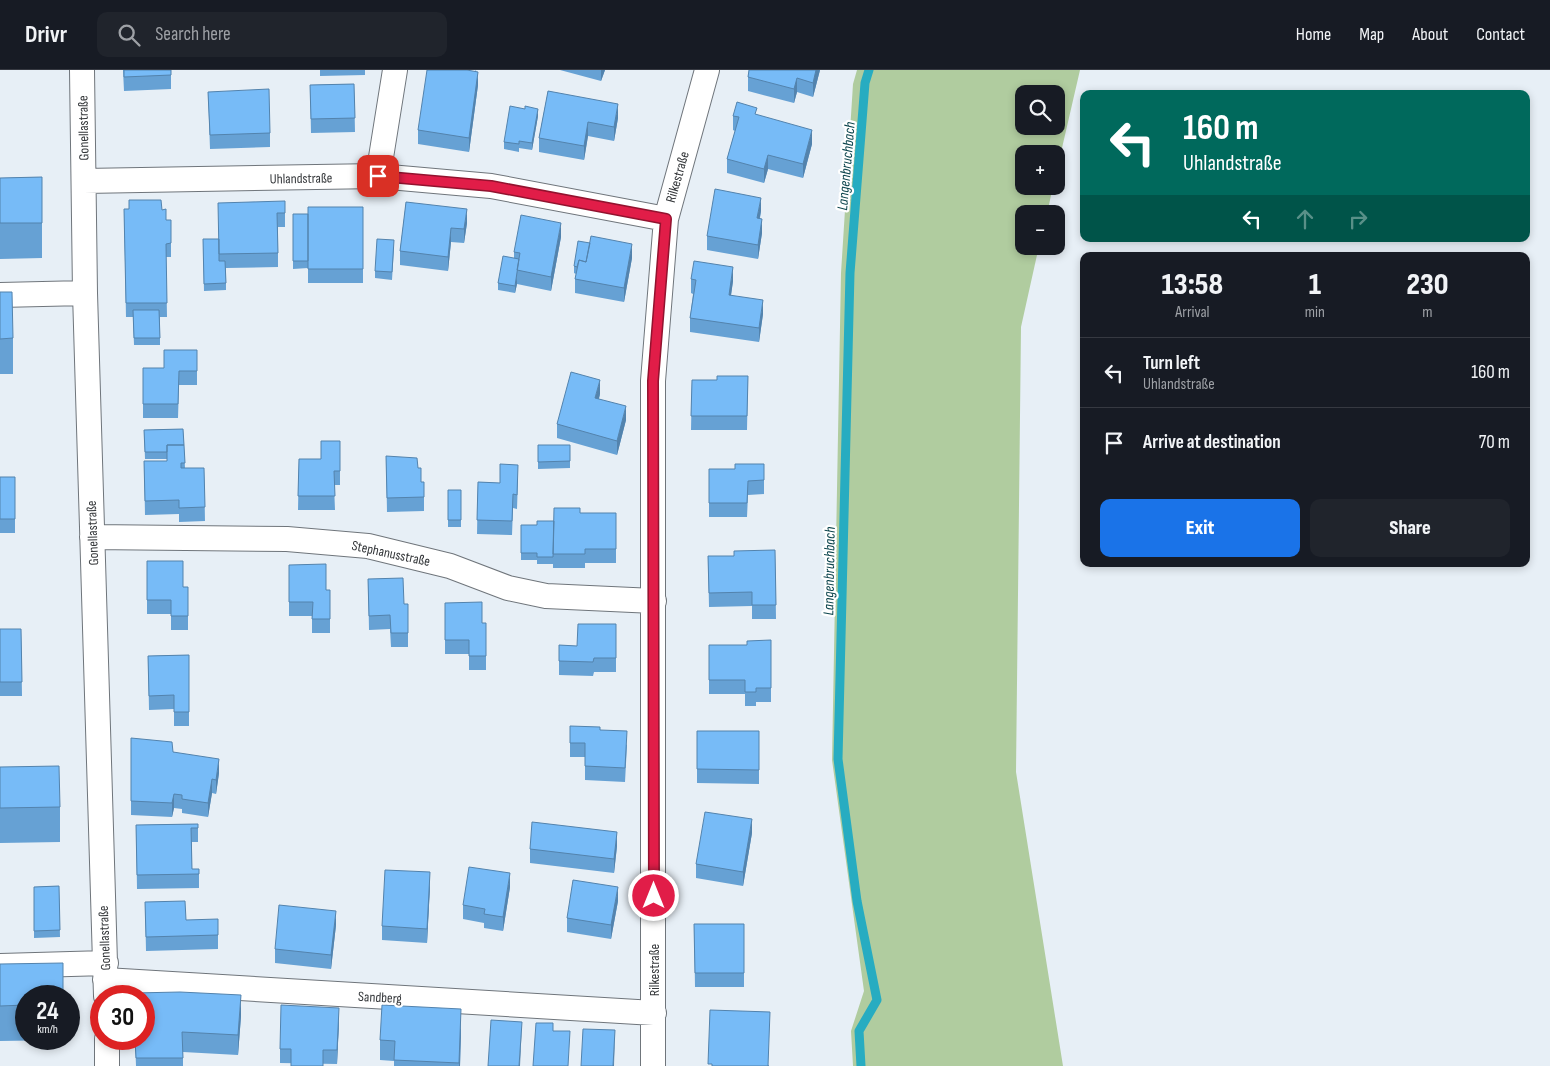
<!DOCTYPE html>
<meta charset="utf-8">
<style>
body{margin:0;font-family:"Sofia Sans Condensed",sans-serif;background:#20242c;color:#f1f3f6;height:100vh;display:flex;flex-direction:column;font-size:19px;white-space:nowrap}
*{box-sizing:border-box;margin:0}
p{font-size:16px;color:#9ea1a6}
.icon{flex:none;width:28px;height:28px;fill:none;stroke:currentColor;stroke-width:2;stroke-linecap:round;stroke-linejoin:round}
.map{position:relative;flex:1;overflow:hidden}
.panel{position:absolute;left:1080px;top:182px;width:450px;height:315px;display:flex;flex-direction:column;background:#171b24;border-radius:10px;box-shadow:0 2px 8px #0003}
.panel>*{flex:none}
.banner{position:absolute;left:1080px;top:20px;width:450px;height:152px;border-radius:10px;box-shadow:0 2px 8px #0003;background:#00695c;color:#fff;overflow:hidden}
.controls{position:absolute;left:1015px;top:15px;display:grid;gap:10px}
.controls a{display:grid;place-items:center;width:50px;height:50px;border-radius:10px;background:#171b24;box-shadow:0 2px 8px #0003;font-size:25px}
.speed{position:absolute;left:15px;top:915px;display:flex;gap:10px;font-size:25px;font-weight:700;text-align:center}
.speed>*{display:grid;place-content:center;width:65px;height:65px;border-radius:50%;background:#171b24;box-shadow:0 2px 8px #0003;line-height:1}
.speed small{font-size:12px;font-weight:400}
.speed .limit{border:8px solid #d22;background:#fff;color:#111}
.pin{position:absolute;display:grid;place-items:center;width:42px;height:42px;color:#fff;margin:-21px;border-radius:10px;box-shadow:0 2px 8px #0006}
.me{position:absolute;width:55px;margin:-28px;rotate:0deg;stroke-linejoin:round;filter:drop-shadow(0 0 4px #0008)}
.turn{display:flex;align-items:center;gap:18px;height:105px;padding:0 20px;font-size:22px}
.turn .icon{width:65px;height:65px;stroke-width:2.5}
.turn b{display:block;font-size:35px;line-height:42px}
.lanes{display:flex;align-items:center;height:48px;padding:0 20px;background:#0003;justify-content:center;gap:25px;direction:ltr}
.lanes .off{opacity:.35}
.eta{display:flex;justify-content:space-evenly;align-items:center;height:85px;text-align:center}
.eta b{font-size:30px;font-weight:800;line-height:35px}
.cta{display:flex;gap:10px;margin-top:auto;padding:10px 20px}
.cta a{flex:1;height:58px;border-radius:10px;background:#1a73e8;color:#fff;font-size:20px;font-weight:800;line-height:58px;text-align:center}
.cta a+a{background:#20242c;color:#f1f3f6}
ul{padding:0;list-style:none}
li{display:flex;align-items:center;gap:15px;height:70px;padding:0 20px;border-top:1px solid #363941}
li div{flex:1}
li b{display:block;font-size:19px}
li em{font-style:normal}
header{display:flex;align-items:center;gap:30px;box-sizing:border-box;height:70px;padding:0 25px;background:#171b24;border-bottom:1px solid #363941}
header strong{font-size:24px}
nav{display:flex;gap:28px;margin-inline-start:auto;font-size:18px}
.search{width:350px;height:45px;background:#20242c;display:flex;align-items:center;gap:12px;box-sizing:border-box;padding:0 18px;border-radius:10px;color:#9ea1a6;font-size:19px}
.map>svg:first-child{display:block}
</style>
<header>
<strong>Drivr</strong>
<div class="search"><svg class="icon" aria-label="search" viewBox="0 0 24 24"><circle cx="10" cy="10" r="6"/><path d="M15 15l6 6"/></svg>Search here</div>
<nav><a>Home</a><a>Map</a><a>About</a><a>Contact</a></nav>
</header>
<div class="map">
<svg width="1550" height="996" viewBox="0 0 1550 996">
<rect width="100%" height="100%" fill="#e7eff6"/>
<path fill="#b0cc9f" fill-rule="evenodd" d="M857,0H1080L1056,104V84H1024V116H1053L1047,144H1024V176H1039L1021,257L1016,702L1063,996H853L851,961L864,921L832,690L841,203L853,14ZM1024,24H1056V56H1024Z"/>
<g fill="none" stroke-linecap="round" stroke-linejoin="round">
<path stroke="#27acc1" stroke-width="9" d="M861,996L859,961L877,930L857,831L838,689L850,203L865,13L869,0"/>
<defs>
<path id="minor" d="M82,0L85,223L106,926
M378,106L395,0
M84,111L378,106L491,116L666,149
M0,225L85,223
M92,467L287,469L368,476L450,496L508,518L546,526L654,531
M0,896L106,893
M105,910L654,943
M107,969V996
M653,996V311L666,149L707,0"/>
</defs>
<use href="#minor" stroke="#6f757b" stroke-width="26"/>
<use href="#minor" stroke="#fff" stroke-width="24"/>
</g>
<path fill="#66a1d4" d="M123,0H171V19L124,21Z
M320,0H365V5L320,6Z
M476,0L478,15L469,82L418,74V60Z
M560,0H605L601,11Z
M749,0H820L813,27L797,22L794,33L748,21V7Z
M354,14L355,62L311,63L310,15Z
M548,21L618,48L614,71L588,66L584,90L539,82V68Z
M208,22L270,63V77L210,79Z
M757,45L812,74L803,108L768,99L764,113L727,103V89L735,61L733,60V46Z
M538,46L532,80L519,78V82L504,79V72Z
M42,107V188L0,189V108Z
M285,131V157H278V197L226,198V220L204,221L203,169H219Z
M406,132L467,153L464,173L451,172L448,201L400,195V181Z
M363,137V213H308V198L293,199V144H308Z
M124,139L162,140L166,150H171V187H166L167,247H160V275H134L133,247H126Z
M761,141L760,148L762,163L758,189L707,180V166Z
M561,167L551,221L517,214L515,223L498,220V213L514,188V182Z
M394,177L392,210L375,208V201Z
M632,188L624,232L575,223V209L576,204L574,203V196Z
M691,209L733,211L731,225L763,244L759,272L690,262V248L693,224L691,223Z
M0,222L13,268V304H0Z
M197,280V315H179L178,348H143V298H164Z
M748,306L747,360H691L692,310H717Z
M600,324L599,329L626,350L617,385L557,368V354Z
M183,359L185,398H204L205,451L179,452V444L145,445L144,391H167V389H145L144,360Z
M340,371V415H334L335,440H298L299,389H321Z
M538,375H570V398L538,399Z
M386,386L418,398L421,412H424V441L387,442Z
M764,394V424L748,425L747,447H709V399H735Z
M0,407H15V463H0Z
M518,409L517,439L513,438L512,465L477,464L478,412L500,413Z
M448,420H461V457H448Z
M580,443H616V493H585V498H553V494H537V490H521V455H537L554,451Z
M775,480L776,549H752V536L709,537L708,486H734Z
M147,491L183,517H188V560H171V544H147Z
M289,495L326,520H330V563H312V546H289Z
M368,509L404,534H408V577H391L390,559L369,560Z
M445,533L482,553H486V600H469V584H445Z
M616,554V602H594L593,606L559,605V575L577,576Z
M0,559H21L22,626H0Z
M771,570V632H756V636H745V624H709V575H747Z
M189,585V656H174V639L149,640L148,586Z
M600,660L627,675L625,712L585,710V687H570V673Z
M697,661H759V714L697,713Z
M131,668L173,682L219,703L216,724L212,723L208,747L182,743V739L174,738L172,747L131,745Z
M0,697L60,737V772L0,773Z
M198,754V772H192V799H199V818L137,819L136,755Z
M752,763L743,816L696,808V794Z
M617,776L614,803L530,793V779Z
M59,816L60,867L34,868V817Z
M430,816L427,873L382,870V856Z
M510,817L503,861L484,858V853L463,849V835Z
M618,831L611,869L567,862V848Z
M145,832L218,865V879L146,881Z
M694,854H744V917H695Z
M336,855L331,899L275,893V879Z
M0,894L26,926V969H63V970L0,971Z
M241,946L238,985L183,982V996H136L135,969H144Z
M339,952L337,994L280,993V979Z
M461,959L460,996H394V991L380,990V970Z"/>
<path fill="#5383ad" d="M601,0H605L601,11Z
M816,0H820L813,27V13Z
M478,2V15L469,82V68Z
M797,8V22L794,33V19Z
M618,34V48L614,71V57Z
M538,39V46L532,80V73Z
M588,52V66L584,90V76Z
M812,60V74L803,108V94Z
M768,85V99L764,113V99Z
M761,128V141L757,162V148Z
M467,139V153L464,173V159Z
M762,149V163L758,189V175Z
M561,153V167L551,221V207Z
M451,158V172L448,201V187Z
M632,174V188L624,232V218Z
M733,197V211L729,239V225Z
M517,207V214L515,223V216Z
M763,230V244L759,272V258Z
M600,310V324L595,342V328Z
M626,336V350L617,385V371Z
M219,689V703L216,724V710Z
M212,709V723L208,747V733Z
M174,724V738L172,747V733Z
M752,749V763L743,816V802Z
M617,762V776L614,803V789Z
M430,802V816L427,873V859Z
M510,803V817L503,861V847Z
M618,817V831L611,869V855Z
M336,841V855L331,899V885Z
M241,925V946L238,985V965Z
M339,938V952L337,994V980Z
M461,939V959L460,996H459Z
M522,952L520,996H519Z
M615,960L614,996H613Z"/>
<path fill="#77bbf7" stroke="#5383ad" d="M124,0H171V5L124,7Z
M427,0H467L478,2L469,68L418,60Z
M749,0H816L813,13L797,8L794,19L748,7Z
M354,14L355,48L311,49L310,15Z
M269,19L270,63L210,65L208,22Z
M548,21L618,34L614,57L588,52L584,76L539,68Z
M737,32L757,38L755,44L812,60L803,94L768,85L764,99L727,89L739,47L733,46Z
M510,36L525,39V36L538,39L532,73L519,71V74L504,72Z
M42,107V153H0V108Z
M715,119L761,128L757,148L762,149L758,175L707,166Z
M129,130H161L162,140L166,139V150H171V173L166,174L167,233H126L124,139H129Z
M285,131V143H277L278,183L219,184L218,133Z
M406,132L467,139L464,159L451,158L448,187L400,181Z
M308,137H363V199H308Z
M293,144H308V191H293Z
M521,145L561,153L551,207L517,200L520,183L514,182Z
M591,166L632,174L624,218L575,209L579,190L586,192Z
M203,169H219V191H225L226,213L204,214Z
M377,169L394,170L392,202L375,201Z
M578,171L590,173L586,192L579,190L577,197L574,196Z
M503,186L519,189L515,216L498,213Z
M694,191L733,197L729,225L763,230L759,258L690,248L696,210L691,209Z
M0,222H12L13,268L0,269Z
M133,240H159L160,268H134Z
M164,280H197V301H179L178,334H143V298H164Z
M571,302L600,310L595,328L626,336L617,371L557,354Z
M717,306H748L747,346H691L692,310H717Z
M183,359L184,375H167V382H145L144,360Z
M321,371H340V401H334L335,426H298L299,389H321Z
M167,375H184L185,393H181V398H204L205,437L179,438V430L145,431L144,391H167Z
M538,375H570V391L538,392Z
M386,386L417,388L418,398H421V412H424V427L387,428Z
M500,394L518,395L517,425L513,424L512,451L477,450L478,412L500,413Z
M735,394H764V410L748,411L747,433H709V399H735Z
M0,407H15V449H0Z
M448,420H461V450H448Z
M554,438H580V443H616V479H585V484H553Z
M537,451H554L553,487H537V483H521V455H537Z
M775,480L776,535H752V522L709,523L708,486H734V481Z
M147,491H183V517H188V546H171V530H147Z
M326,494V520H330V549H312L313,532H289V495Z
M403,508L404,534H408V563H391L390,545L369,546L368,509Z
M482,532V553H486V586H469V570H445V533Z
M578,554H616V588H594L593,592L559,591V575L577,576Z
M0,559H21L22,612H0Z
M771,570V618H756V622H745V610H709V575H747V571Z
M189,585V642H174V625L149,626L148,586Z
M570,656L600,657V660L627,661L625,698L585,696V673H570Z
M697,661H759V700L697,699Z
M131,668L172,672L173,682L219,689L216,710L212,709L208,733L182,729V725L174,724L172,733L131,731Z
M59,696L60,737L0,738V697Z
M705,742L752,749L743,802L696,794Z
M532,752L617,762L614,789L530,779Z
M198,754V758H191L192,799H199V804L137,805L136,755Z
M469,797L510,803L503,847L484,844L485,839L463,835Z
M385,800L430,802L427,859L382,856Z
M573,810L618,817L611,855L567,848Z
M59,816L60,860L34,861V817Z
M185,831L186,850L218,849V865L146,867L145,832Z
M279,835L336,841L331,885L275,879Z
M694,854H744V903H695Z
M63,893V926H26V935L0,936V894Z
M180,922L241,925L238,965L182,962L183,988H136L135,969H144V926H134V923Z
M281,935L339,938L337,980H323V996H291V979H280Z
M382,935L461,939L459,993L394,990L395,971L380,970Z
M710,940L770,942L768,996H769H712V994H708Z
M491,950L522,952L519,996H488Z
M536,953H553V961H570L568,996H533Z
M583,959L615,960L613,996H581Z"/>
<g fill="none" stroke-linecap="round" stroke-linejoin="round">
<defs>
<path id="route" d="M378,106L491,116L666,149L653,311L654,826"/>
</defs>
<use href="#route" stroke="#92132f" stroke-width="12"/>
<use href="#route" stroke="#e11d48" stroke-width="9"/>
</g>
<g text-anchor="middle" stroke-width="4.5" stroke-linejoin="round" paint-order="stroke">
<g font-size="14" fill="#333639" stroke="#fff">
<text transform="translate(83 58) rotate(-91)" y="5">Gonellastraße</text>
<text transform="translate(677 107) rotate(-74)" y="5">Rilkestraße</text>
<text transform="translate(301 108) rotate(-1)" y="5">Uhlandstraße</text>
<text transform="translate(92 463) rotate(-92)" y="5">Gonellastraße</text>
<text transform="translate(391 483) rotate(12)" y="5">Stephanusstraße</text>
<text transform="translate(104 868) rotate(-92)" y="5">Gonellastraße</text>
<text transform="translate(654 900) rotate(-90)" y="5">Rilkestraße</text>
<text transform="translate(380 927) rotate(3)" y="5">Sandberg</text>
</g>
<g font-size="15" font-style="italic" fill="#0b444c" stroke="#fff">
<text transform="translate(846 96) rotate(-85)" y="5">Langenbruchbach</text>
<text transform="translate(829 501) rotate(-89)" y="5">Langenbruchbach</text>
</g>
</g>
</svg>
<div class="controls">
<a><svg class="icon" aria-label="search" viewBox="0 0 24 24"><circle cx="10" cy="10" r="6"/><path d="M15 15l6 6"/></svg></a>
<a>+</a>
<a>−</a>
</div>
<div class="speed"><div>24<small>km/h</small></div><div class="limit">30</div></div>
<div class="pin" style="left:378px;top:106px;background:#d93025"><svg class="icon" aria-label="arrive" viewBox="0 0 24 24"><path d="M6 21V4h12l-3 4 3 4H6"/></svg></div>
<svg class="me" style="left:654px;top:826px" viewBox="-20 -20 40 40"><circle r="17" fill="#e11d48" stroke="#fff" stroke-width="3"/><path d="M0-11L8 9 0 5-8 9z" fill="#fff"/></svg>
<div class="banner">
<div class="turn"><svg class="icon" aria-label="left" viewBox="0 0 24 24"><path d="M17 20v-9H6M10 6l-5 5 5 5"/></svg><div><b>160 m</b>Uhlandstraße</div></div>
<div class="lanes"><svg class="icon" aria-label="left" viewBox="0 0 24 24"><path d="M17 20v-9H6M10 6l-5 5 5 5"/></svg><svg class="icon off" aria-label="ahead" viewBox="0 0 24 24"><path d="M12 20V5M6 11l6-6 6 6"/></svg><svg class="icon off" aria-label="right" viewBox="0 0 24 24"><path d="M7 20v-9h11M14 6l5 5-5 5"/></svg></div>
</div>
<section class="panel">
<div class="eta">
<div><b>13:58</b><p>Arrival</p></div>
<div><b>1</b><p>min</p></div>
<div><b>230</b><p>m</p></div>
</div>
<ul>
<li><svg class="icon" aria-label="left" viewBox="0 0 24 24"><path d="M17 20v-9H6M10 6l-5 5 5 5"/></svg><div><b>Turn left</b><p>Uhlandstraße</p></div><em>160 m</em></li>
<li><svg class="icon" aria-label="arrive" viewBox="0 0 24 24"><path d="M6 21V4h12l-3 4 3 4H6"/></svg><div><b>Arrive at destination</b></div><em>70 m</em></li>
</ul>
<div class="cta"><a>Exit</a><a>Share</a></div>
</section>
</div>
